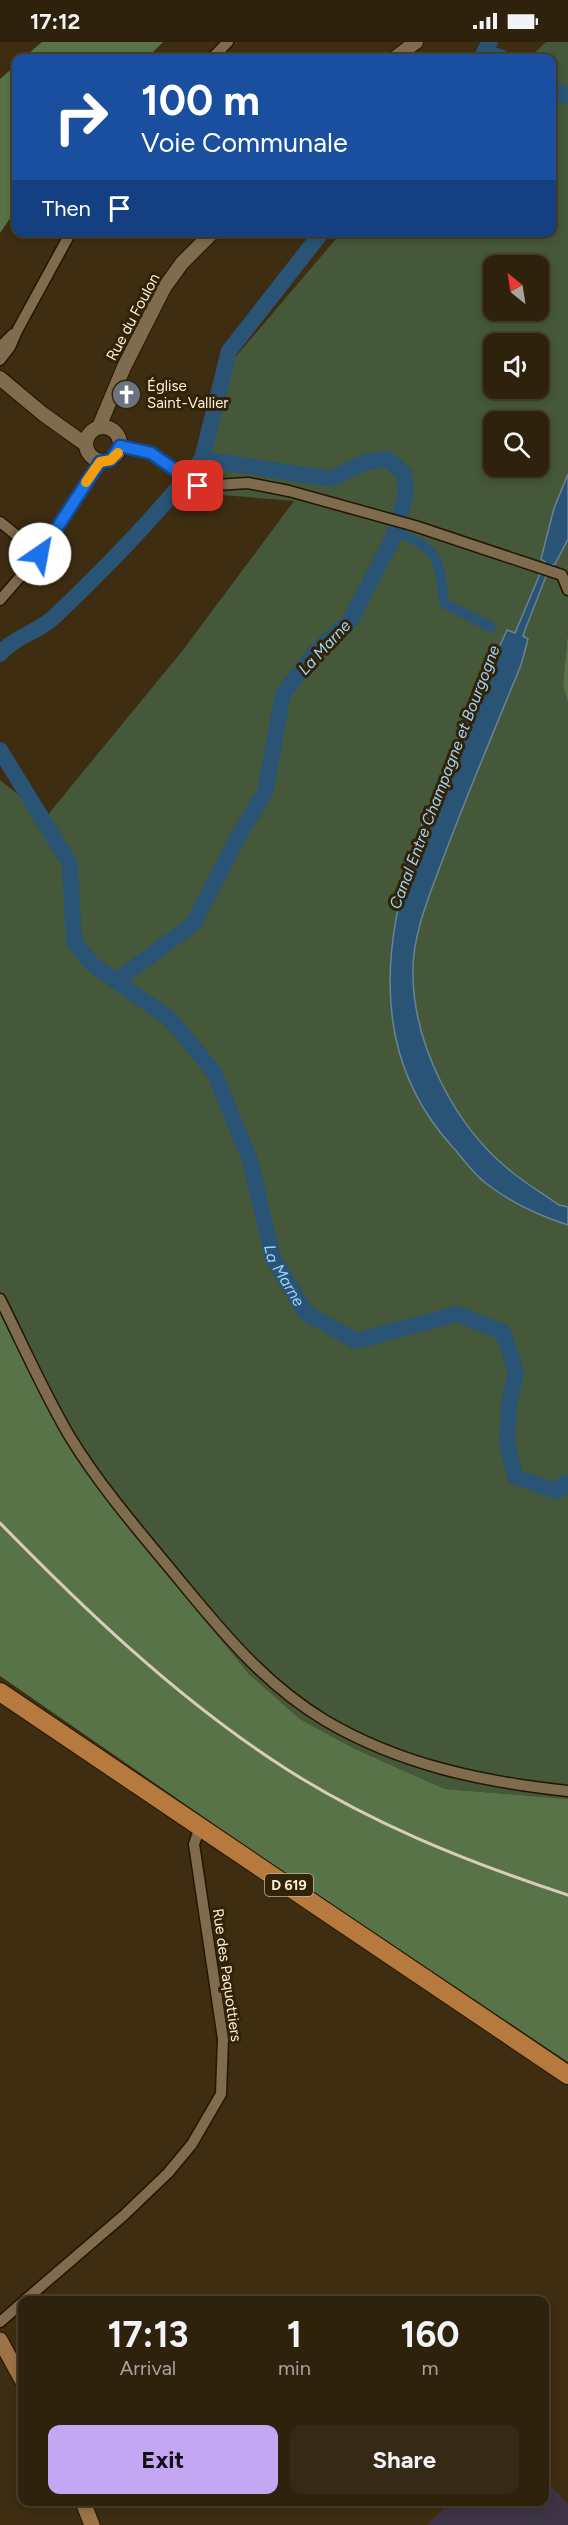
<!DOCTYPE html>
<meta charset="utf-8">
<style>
body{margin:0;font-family:Figtree,sans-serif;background:#362a16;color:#f1f3f6;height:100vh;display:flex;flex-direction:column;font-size:22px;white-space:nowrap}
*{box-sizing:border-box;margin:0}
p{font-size:20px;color:#a7a49d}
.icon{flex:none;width:33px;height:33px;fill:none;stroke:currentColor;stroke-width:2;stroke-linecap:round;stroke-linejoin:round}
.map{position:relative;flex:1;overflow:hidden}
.drawer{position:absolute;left:18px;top:2254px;width:531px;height:210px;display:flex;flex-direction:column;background:#2e220d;border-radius:12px;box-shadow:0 3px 9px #0003,0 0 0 2px #493f2e}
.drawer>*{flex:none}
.banner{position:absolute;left:12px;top:12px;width:544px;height:183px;border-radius:12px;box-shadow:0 3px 9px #0003,0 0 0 2px #493f2e;background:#1a4fa0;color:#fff;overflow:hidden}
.needle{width:39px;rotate:330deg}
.buttons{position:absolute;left:483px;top:213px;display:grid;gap:12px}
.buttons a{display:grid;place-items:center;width:66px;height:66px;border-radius:12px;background:#2e220d;box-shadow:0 3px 9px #0003,0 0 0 2px #493f2e;font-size:30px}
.pin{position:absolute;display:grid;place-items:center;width:51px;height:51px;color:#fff;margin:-26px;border-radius:12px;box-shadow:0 3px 9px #0006}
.me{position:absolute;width:66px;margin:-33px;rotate:33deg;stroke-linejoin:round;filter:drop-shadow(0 0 4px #0008)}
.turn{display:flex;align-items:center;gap:21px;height:126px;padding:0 30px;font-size:27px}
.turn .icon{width:78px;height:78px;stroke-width:2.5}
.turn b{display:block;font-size:42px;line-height:51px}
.then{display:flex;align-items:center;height:57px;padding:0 30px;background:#0003;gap:12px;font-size:22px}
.eta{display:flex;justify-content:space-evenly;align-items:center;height:102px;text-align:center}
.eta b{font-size:36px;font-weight:700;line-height:42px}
.action{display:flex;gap:12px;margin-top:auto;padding:12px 30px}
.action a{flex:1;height:69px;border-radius:12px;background:#c3a7f2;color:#111;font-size:24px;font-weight:700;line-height:69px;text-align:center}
.action a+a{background:#362a16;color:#f1f3f6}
.status{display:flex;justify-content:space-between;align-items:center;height:42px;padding:0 30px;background:#2e220d;direction:ltr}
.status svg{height:16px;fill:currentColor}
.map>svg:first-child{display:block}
</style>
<div class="status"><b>17:12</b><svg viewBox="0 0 49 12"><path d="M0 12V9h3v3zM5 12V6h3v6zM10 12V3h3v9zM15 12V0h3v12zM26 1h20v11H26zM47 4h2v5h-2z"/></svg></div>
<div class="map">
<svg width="568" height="2483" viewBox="0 0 568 2483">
<rect width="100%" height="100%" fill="#3e2d11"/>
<path fill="#3c3444" d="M545,2437L568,2462V2483H427L450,2460H544Z"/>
<path fill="#455839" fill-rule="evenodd" d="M546,0H568V589L563,644L568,660V1757L445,1747L355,1707L300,1677L248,1631L146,1506L68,1402L0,1267V738L46,775L183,608L294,459L197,451L232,319L341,191L552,190V16H529ZM494,224H538V268H494ZM494,302H538V346H494ZM494,380H538V424H494Z"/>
<path fill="#587347" d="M42,0H163L147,16H23Z
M16,23V168L0,191V37Z
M568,589V660L563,644Z
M0,1267L68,1402L146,1506L248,1631L300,1677L355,1707L445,1747L568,1757V2020L263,1816L0,1634Z"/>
<path fill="#295475" stroke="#688395" stroke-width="1.5" d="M568,432V497L555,522L550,524L525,588L523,594L528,597L521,623C494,689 466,755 441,822C428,857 411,897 413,936C415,1004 454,1082 507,1126C523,1140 542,1151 559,1163L568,1165V1183C540,1174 510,1160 487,1142C473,1132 462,1115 450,1102C316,951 439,740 507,588L515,591L545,520L541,517L554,466Z"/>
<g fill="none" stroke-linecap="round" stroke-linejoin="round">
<path stroke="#295475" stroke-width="10" d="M395,489C439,508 439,515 444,561L491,585"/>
<g stroke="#295475" stroke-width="16">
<path d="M481,16L490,0"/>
<path d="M489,16L497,14L502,16"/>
<path d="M552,46L568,55"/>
<path id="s1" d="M322,190L229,309L202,417L331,437L363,421L387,417L404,431L406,452L392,498L350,579L316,609L283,652L265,750L238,795L193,882L116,939L169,976L214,1030L250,1118L273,1216L306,1271L356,1299L457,1272L503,1290L516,1330L509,1362L507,1400L515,1435L557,1449L568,1440"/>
<path d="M0,612C14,595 36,591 53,576C106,526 156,474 202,417"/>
<path d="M0,708L70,822L74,900L92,922L116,939"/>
</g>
<defs>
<path id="minor" d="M212,16L228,0
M0,305L13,292
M0,318L10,305L18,287L71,190
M120,404L151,411L198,444L248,441L289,449L415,484L562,533L568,548
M0,480L40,512
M0,558L40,512L100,420
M0,1257C23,1303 44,1351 70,1395C103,1449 146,1497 186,1546C228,1597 269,1645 326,1679C401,1723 483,1740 568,1749
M24,2259L123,2174L168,2131L192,2102L221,2052L223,1997L194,1802L200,1785
M0,2280L22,2261"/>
<path id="tertiary" d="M395,16L416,0
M0,336L43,372L85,402
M86 402a17 17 0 1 1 34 0a17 17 0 1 1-34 0Z
M99,385L124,325L164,246L182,221L213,190"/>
<path id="secondary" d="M0,2298L22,2338
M83,2460L92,2483"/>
<path id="primary" d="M0,1650L568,2033"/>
</defs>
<use href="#minor" stroke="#241500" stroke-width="13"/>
<use href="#tertiary" stroke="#241500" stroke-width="16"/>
<use href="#secondary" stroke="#241500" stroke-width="17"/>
<use href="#primary" stroke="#241500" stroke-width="20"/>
<use href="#minor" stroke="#7f6c4f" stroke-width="10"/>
<use href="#tertiary" stroke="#7f6c4f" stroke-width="14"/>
<use href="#secondary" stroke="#9b7346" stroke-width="15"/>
<use href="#primary" stroke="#b6793e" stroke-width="18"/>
<path stroke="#d8cdba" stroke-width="3" d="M0,1481C83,1566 172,1651 271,1717C362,1778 464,1819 568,1853"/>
</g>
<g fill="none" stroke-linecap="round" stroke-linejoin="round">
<defs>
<path id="route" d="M40,512L100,420L111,418L120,404L151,411L198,444"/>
</defs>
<use href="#route" stroke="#114b97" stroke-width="15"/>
<use href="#route" stroke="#1a73e8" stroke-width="10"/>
<path stroke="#f59e0b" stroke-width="10" d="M86,440L100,420L111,418L118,411"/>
</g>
<defs>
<symbol id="church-disc" viewBox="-11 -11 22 22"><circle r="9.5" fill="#6b7280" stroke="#332306"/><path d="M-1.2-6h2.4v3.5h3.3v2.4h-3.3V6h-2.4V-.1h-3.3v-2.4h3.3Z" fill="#fff"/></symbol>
</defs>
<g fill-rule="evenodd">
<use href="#church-disc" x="110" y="336" width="33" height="33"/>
</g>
<g text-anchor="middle" stroke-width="6" stroke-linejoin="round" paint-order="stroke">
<rect fill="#332306" stroke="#bfb39f" stroke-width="1.5" x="265" y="1832" width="48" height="22" rx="4.5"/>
<g font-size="14" font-weight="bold" fill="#fbf1e0">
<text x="289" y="1848">D 619</text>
</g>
<g font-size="15" fill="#fbf1e0" stroke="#332306">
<text transform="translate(133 275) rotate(-62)" y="5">Rue du Foulon</text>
<text transform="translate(227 1933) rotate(82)" y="5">Rue des Paquottiers</text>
</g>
<g font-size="15" fill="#fbf1e0" stroke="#332306" text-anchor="start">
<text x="147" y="349">Église<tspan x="147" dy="17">Saint-Vallier</tspan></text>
</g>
<g font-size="16" font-style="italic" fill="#9ed3ff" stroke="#332306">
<text transform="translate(324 605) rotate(-47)" y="6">La Marne</text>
<text transform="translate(444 735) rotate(-69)" y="6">Canal Entre Champagne et Bourgogne</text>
<text dy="6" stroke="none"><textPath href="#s1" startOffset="1432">La Marne</textPath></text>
</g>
</g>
</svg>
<div class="buttons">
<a><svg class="needle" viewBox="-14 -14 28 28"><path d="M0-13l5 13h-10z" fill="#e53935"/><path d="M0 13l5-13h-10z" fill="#a7a49d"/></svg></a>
<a><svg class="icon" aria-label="sound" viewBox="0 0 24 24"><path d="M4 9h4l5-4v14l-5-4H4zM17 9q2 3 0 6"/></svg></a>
<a><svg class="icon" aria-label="search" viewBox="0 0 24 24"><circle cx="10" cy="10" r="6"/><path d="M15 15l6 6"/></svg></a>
</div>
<div class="pin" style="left:198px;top:444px;background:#d93025"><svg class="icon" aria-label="arrive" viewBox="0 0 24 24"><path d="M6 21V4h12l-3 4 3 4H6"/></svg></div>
<svg class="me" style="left:40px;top:512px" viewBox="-20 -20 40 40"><circle r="19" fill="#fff"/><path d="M0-13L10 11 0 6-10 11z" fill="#1a73e8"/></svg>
<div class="banner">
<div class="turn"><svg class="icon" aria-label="right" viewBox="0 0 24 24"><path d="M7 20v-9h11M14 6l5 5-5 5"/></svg><div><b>100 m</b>Voie Communale</div></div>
<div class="then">Then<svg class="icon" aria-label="arrive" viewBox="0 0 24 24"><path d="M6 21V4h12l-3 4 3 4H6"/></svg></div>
</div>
<section class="drawer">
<div class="eta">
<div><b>17:13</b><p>Arrival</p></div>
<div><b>1</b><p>min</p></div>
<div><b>160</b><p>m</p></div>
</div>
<div class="action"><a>Exit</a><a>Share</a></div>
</section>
</div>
